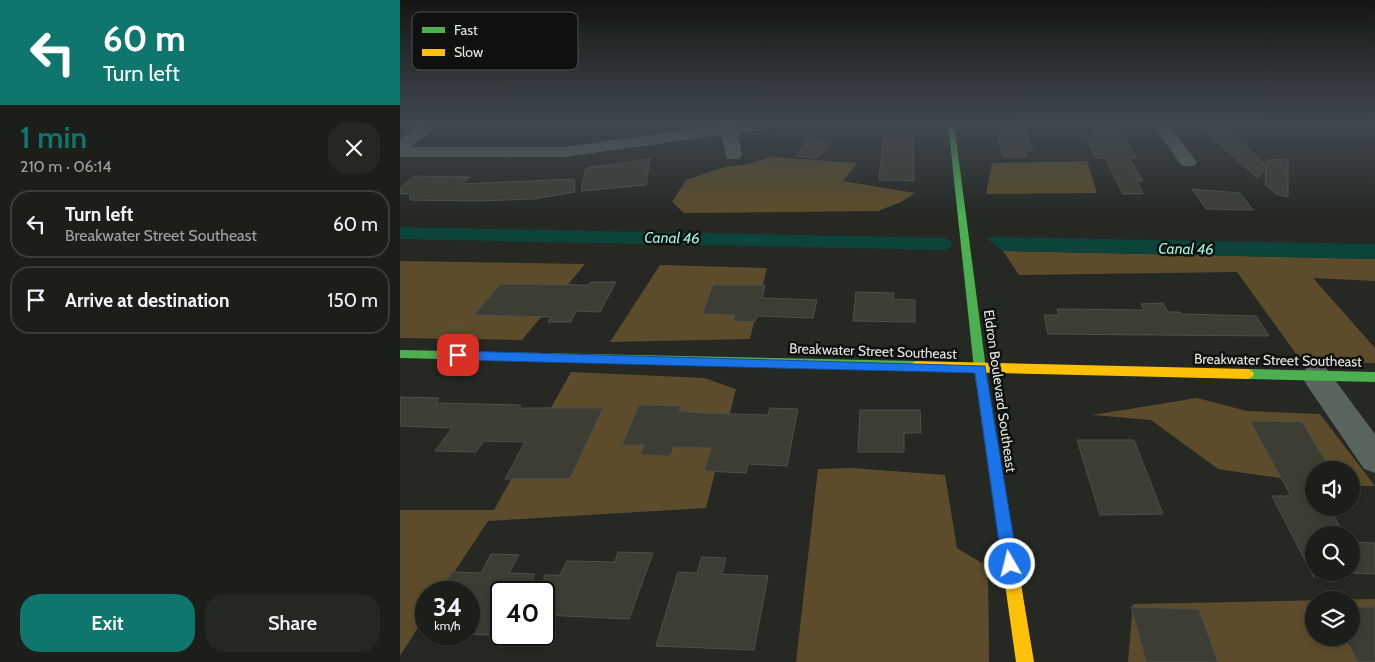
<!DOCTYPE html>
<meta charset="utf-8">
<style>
body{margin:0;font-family:Cabin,sans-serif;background:#252723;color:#f1f3f6;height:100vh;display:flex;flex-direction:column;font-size:19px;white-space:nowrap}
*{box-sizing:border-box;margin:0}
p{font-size:16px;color:#a0a2a2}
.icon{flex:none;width:28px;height:28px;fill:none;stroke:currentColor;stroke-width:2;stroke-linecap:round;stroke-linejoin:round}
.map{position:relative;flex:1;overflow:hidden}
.drawer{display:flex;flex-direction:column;background:#1c1e1a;width:400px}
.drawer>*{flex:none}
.hud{background:#0f766e;color:#fff;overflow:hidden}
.fabs{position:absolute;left:905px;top:461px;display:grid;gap:10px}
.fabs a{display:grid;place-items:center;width:55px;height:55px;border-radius:50%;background:#1c1e1a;box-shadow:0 2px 8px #0003,0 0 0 1px #3a3c39;font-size:25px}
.speed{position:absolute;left:15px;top:581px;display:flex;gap:10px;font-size:25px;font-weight:700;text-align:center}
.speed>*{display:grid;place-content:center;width:65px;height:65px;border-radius:50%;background:#1c1e1a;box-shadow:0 2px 8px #0003,0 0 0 1px #3a3c39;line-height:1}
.speed small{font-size:12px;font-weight:400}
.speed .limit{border:2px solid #111;border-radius:8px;background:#fff;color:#111}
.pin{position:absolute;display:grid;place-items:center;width:42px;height:42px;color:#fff;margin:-21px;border-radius:10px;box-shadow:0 2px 8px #0006}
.me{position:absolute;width:55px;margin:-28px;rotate:352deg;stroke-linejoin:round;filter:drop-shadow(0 0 4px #0008)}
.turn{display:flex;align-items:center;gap:18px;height:105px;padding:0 20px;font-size:22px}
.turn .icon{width:65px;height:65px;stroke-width:2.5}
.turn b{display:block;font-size:35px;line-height:42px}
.round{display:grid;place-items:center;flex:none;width:52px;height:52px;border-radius:20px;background:#252723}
.head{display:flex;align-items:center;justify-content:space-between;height:85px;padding:0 20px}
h1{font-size:30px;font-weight:600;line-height:38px;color:#0f766e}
.primary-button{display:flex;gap:10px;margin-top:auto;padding:10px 20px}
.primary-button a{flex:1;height:58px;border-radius:20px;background:#0f766e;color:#fff;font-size:20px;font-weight:600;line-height:58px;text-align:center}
.primary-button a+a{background:#252723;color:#f1f3f6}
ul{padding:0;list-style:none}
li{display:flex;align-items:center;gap:15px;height:68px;margin:0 10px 8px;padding:0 10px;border:2px solid #3a3c39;border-radius:20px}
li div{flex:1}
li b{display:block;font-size:19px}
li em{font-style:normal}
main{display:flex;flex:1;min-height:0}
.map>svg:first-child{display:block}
</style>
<main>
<section class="drawer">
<div class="hud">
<div class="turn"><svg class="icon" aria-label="left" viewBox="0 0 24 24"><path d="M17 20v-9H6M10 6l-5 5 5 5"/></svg><div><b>60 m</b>Turn left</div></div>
</div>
<div class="head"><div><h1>1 min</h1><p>210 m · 06:14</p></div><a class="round"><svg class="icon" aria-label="close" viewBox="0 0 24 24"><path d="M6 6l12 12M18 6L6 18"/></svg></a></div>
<ul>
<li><svg class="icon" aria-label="left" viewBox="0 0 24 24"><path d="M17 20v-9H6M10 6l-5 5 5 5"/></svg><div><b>Turn left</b><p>Breakwater Street Southeast</p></div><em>60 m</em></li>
<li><svg class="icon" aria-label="arrive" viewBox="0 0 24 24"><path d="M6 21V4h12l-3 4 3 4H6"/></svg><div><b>Arrive at destination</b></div><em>150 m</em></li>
</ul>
<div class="primary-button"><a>Exit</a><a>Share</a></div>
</section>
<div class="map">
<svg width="975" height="662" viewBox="0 0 975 662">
<rect width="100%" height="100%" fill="#252823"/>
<path fill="#5c4c2b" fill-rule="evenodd" d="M370,157L457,163L443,181L515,193L501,202L478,211L284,213L272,202L286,180L324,167L348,164Z
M687,161L697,193L586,194L592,163Z
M603,251L975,259V281L913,278L975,348V363L902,362L837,272L619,275Z
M0,261L185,264L122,340L0,338Z
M260,265L367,268L350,339L210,342Z
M171,372L304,378L336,389L306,508L88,521L41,592H26V615L0,656V510H94Z
M797,398L847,411L920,414L975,486H951V470H914V483L818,469L751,420L692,415Z
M452,468L545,475L557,548L588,567L589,662H396L418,469Z
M975,599V662H728L733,604ZM914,600H951V638H914Z"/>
<path fill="#0c443b" d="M595,237L975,244V259L603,251L586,238Z"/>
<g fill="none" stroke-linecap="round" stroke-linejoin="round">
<path fill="#0c443b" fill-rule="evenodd" d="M0,227L543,238L550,240L552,244L550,248L543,250L0,239Z"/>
</g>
<path fill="#3c3e34" stroke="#4e4f4b" d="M692,123H715L737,158H729L743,181H736L743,194H723L705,158H696L687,139H697L689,125H694Z
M796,123H822L866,166V160L888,159V197L876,194L865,184L866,169L857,178Z
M600,125H622L633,151H625L627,157H603L597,138H604Z
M484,134H513L514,181L479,180Z
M409,139L430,142L418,158L396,156Z
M250,159L246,185L181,191L186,168Z
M14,176L70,177L62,184L174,179L175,192L134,199L77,201L10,200V194H0V188Z
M792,189L840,193L853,210L806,209Z
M191,282H216L200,312L176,311L171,322H148L151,317L74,315L100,284L189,285Z
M313,285H365L362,298L417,300L413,318L357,316L355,322L333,321L335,315L302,314Z
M456,292L494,293L493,299L515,300V322L453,321Z
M763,303L768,312H780L781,314L856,316L869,336L648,334L644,315H659L657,309L744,310L741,304Z
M0,397L39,398L36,403L121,405L119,408H203L170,479H105L125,442L84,441L76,452L35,451L52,428L0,426Z
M239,405L281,406L279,411L302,413L368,415L370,408L398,409L387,466L348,464L346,473L304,471L311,448L274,447L270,456L240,455L244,445H222Z
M460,410H520L521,433H504V452H458Z
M850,421L902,422L931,470H914V508H929L945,535H914V578L872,496H891Z
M677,440H734L763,514L700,515Z
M951,542L975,543V574L951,573Z
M218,552L253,553L229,619L144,615V575H160L167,561L215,562Z
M91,554L119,555L109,573L135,574L126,592H101V636L69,634V592H40L52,572L81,573Z
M302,557L326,558L322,574L368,576L354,650L256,646L278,572L297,573Z
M731,607L799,609L818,662H746Z
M951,607H975V662H958L945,638H951Z"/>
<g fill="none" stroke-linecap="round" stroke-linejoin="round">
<path fill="#58645c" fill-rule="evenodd" d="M22,123H41L11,147H164L338,123H383L375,128L338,133L342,155L339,159H327L321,135L164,157H0V139Z
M751,123H767L797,162L794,166H782Z
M916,365L926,368L975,434V473L964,469L906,384L902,376L906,368Z"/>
<path fill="#4caf50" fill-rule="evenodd" d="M548,123H554L586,369L621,584L619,590L613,592L607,590L605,584L574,369Z
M0,350L516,361L520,363L522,366L520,369L516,371L0,358Z
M848,369L975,372V382L848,379L844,377L842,374L844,371Z"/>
<path fill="#ffc107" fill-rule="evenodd" d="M516,361L848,369L852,371L854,374L852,377L848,379L516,371L512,369L510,366L512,363Z
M613,576L619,578L621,584L634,662H616L605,584L607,578Z"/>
</g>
<linearGradient id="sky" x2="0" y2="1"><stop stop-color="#141613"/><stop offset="0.57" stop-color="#404850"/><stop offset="1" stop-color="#404850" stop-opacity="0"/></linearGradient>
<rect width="975" height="216" fill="url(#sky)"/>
<path fill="#1a73e8" stroke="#114b97" d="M58,351L585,366L618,564L616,570L610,572L605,570L602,564L575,373L58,360L52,355Z"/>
<g text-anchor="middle" stroke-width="5" stroke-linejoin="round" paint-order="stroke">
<g font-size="14" fill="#e3e5e1" stroke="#0f110e">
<text transform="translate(473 351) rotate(2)" y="5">Breakwater Street Southeast</text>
<text transform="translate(878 360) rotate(1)" y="5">Breakwater Street Southeast</text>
<text transform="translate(600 391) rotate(82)" y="5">Eldron Boulevard Southeast</text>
</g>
<g font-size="15" font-style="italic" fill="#9cf5e2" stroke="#0f110e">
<text transform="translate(272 238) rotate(1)" y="5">Canal 46</text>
<text transform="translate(786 249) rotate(1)" y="5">Canal 46</text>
</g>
</g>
<rect x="12" y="12" width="166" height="58" rx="8" fill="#0f110e" stroke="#4f514d" stroke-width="1"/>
<rect x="22" y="27" width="23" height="6" fill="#4caf50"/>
<rect x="22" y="49" width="23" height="7" fill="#ffc107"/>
<g font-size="14" fill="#e3e5e1">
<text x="54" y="35">Fast</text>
<text x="54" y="57">Slow</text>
</g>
</svg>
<div class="fabs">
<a><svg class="icon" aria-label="sound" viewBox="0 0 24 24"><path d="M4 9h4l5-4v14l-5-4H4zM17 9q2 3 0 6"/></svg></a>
<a><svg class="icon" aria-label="search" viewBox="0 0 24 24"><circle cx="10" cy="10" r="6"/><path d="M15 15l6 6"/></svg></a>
<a><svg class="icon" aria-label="layers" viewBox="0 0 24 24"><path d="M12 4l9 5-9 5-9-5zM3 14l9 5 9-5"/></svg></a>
</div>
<div class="speed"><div>34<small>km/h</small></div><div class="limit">40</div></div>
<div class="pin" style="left:58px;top:355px;background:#d93025"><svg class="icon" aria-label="arrive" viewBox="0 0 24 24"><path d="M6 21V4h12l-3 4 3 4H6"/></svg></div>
<svg class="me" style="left:610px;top:564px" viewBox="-20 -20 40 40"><circle r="17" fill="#1a73e8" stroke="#fff" stroke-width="3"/><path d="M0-11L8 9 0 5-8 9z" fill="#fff"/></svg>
</div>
</main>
